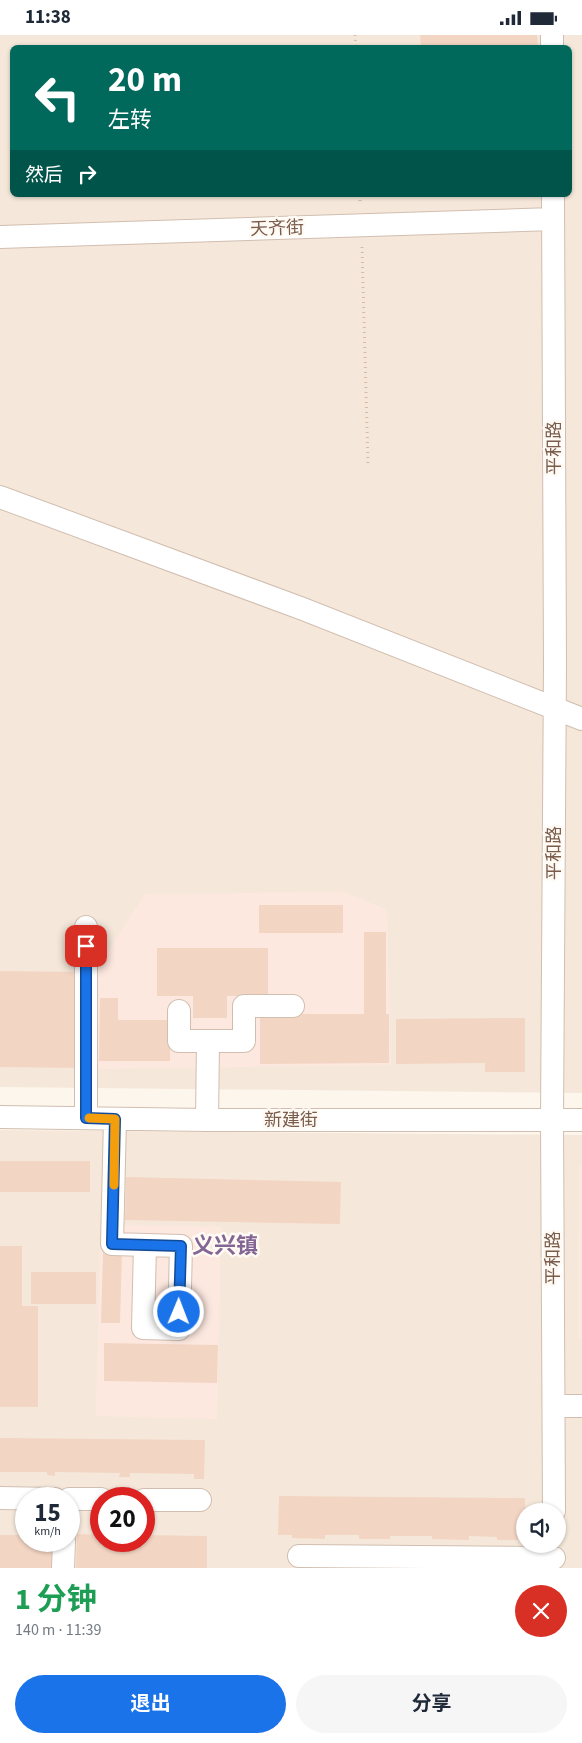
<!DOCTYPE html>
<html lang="zh">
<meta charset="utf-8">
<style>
body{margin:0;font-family:"Source Sans 3","Noto Sans SC",sans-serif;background:#f6f6f7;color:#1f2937;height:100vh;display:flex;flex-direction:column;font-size:19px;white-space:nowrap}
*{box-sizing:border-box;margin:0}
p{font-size:16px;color:#747a83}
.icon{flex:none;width:28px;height:28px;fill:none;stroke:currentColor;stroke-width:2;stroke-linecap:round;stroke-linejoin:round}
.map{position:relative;height:1533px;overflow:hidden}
.drawer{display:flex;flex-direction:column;background:#fff;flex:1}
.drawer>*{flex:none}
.top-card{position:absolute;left:10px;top:10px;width:562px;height:152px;border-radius:8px;box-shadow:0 1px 4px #0004;background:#00695c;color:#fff;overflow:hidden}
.controls{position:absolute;left:516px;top:1468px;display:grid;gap:10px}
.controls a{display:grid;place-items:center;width:50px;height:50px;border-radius:50%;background:#fff;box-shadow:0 1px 4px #0004;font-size:25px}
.speed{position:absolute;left:15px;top:1452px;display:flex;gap:10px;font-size:25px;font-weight:700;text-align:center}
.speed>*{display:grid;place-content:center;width:65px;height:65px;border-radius:50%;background:#fff;box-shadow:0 1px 4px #0004;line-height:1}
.speed small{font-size:12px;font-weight:400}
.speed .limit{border:8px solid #d22;background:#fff;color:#111}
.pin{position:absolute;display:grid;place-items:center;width:42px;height:42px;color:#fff;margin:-21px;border-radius:10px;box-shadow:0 2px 8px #0006}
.me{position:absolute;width:55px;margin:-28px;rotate:1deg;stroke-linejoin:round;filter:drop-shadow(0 0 4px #0008)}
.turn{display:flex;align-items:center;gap:18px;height:105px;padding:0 15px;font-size:22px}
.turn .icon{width:65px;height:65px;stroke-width:2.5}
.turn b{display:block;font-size:35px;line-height:42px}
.then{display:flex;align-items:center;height:48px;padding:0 15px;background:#0003;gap:10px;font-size:19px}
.round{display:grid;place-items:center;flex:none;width:52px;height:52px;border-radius:26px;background:#f6f6f7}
.overview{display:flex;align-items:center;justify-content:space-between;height:85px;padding:0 15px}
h1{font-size:30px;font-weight:700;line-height:38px;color:#1e9e55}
.action{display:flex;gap:10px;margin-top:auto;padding:10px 15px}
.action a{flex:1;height:58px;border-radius:30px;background:#1a73e8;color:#fff;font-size:20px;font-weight:700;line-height:58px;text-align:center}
.action a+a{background:#f6f6f7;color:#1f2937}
.status{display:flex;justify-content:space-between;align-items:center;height:35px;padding:0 25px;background:#fff;direction:ltr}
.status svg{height:14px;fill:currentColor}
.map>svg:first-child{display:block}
</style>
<div class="status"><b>11:38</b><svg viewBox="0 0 49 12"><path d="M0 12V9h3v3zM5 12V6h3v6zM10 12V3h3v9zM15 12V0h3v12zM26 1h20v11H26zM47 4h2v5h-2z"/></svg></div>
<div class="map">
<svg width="582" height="1533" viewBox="0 0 582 1533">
<rect width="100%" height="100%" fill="#fdf6ec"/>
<path fill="#f5e8da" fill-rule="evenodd" d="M0,0H582V1058L0,1052ZM12,12H570V160H12Z
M0,1095L582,1100V1533H0ZM26,1464H69V1506H26ZM101,1464H144V1506H101ZM525,1476H558V1509H525Z"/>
<path fill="#fde8e0" d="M343,857L387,875L391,1030L97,1034L98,932L145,859Z
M102,1130L120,1131L119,1190L221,1192L217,1384L96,1381Z
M579,1130H582V1304H578Z"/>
<path fill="#f3d5c3" d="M420,0H537L538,12H421Z
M259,870H343V898H259Z
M364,897H386V979H389V1028L260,1029V979H364Z
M157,913H268V961H227V983H193V961H157Z
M0,936L80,937L79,1033L0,1032Z
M100,963H118V985H170V1026H99Z
M525,983V1037H485V1028L396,1029V984Z
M0,1126H90V1157H0Z
M126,1142L341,1147L340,1189L125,1185Z
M0,1211H22V1271H38V1372H0Z
M103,1217H122L120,1288H101Z
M31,1237H96V1269H31Z
M104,1308L218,1310L217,1348L104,1346Z
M0,1403L205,1405L204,1444H194V1439L130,1438V1442H119L120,1438L55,1437V1441L47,1440V1437H0Z
M279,1461L525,1463V1502H518V1505H497V1502L469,1501V1505L432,1504V1501H390V1504H359V1500H325V1504L292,1503V1500H278Z
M77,1499L101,1500V1506H144V1500L207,1501V1533H76Z
M0,1500H26V1506H56V1533H0Z"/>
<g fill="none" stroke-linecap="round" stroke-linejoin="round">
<defs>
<path id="minor" d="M552,0V12
M553,160L555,629L552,1085L554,1476
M0,202L553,184
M0,462L303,574L582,684
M86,892V1083
M179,976V1006H244V971H293
M0,1082L207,1085H582
M115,1084L112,1209L181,1211L179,1294L143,1293L145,1210
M207,1085L208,1006
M554,1371H582
M0,1463L55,1464
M69,1464H101
M144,1465H200
M299,1521L554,1523
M63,1533L64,1506"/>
</defs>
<use href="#minor" stroke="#d1beb0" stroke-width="24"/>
<path stroke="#d9b8a5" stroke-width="3" stroke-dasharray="1 4" stroke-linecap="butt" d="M355,0L356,12
M360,160V168
M362,212L368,429"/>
<use href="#minor" stroke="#fff" stroke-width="22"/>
</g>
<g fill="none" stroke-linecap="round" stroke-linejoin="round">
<defs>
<path id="route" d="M86,911V1083L115,1084L112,1209L181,1211L179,1277"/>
</defs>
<use href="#route" stroke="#114b97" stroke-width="12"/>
<use href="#route" stroke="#1a73e8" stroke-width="9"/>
<path stroke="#f59e0b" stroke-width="9" d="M89,1083L115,1084L114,1150"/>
</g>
<g text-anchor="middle" stroke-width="5" stroke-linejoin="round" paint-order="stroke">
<g font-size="18" fill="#7a5c4d" stroke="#fffaf3">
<text transform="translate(277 193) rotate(-2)" y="6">天齐街</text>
<text transform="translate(554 413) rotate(-90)" y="6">平和路</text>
<text transform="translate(554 818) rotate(-90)" y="6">平和路</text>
<text x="291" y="1091">新建街</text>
<text transform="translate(553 1223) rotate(-90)" y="6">平和路</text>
</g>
<g font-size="22" font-weight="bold" fill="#846695" stroke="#fffaf3">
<text x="225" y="1218">义兴镇</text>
</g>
</g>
</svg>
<div class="controls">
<a><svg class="icon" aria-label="sound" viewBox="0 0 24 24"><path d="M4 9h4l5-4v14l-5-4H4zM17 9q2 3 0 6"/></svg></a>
</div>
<div class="speed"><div>15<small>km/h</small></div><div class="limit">20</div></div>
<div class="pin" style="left:86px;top:911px;background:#d93025"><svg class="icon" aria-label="arrive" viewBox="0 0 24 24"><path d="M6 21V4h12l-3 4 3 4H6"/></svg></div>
<svg class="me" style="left:179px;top:1277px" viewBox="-20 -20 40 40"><circle r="17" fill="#1a73e8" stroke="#fff" stroke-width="3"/><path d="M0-11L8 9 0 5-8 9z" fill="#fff"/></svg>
<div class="top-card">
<div class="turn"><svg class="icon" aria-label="left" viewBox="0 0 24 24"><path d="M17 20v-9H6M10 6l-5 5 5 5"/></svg><div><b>20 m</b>左转</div></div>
<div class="then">然后<svg class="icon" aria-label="right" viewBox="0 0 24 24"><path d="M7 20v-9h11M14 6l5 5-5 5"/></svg></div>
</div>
</div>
<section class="drawer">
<div class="overview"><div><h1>1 分钟</h1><p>140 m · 11:39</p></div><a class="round" style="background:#d93025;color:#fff"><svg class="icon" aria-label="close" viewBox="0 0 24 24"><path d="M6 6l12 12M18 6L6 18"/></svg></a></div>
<div class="action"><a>退出</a><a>分享</a></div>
</section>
